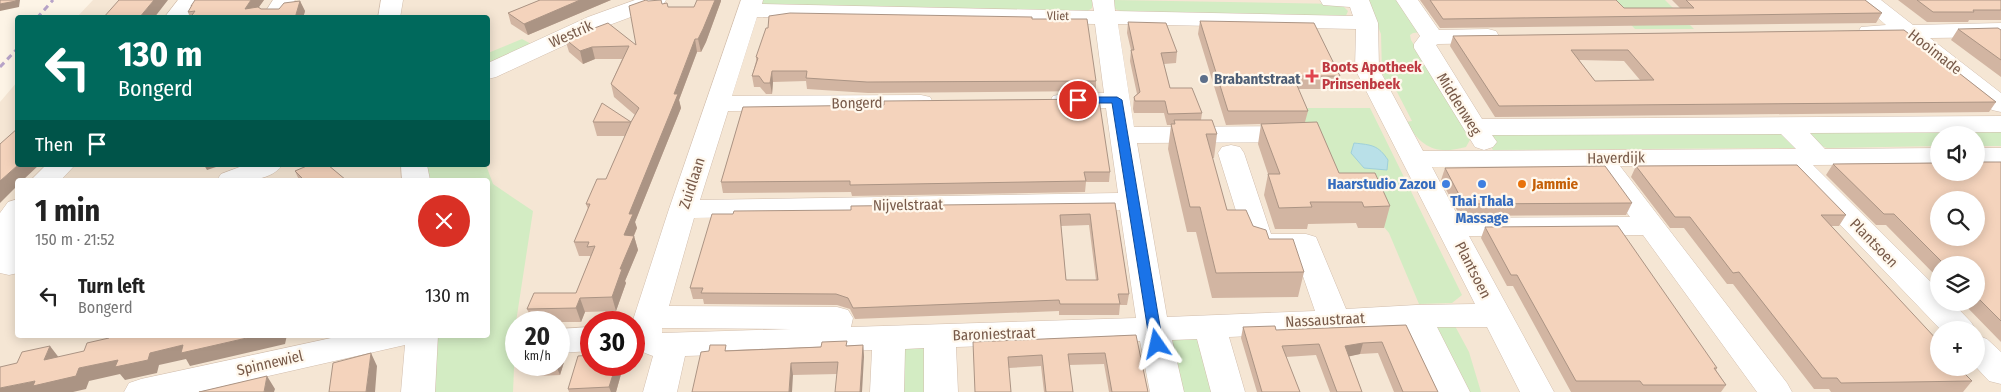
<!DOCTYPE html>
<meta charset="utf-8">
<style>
body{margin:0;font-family:"Fira Sans Condensed",sans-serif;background:#f6f6f6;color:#222;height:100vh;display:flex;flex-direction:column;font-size:19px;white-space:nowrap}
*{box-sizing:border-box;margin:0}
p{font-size:16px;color:#767676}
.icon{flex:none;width:28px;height:28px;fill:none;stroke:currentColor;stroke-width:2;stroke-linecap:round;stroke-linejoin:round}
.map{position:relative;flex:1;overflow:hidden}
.drawer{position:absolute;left:15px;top:178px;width:475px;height:160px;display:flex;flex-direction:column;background:#fff;border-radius:5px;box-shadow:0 2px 12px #0003}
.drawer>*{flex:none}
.hud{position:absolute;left:15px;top:15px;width:475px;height:152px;border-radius:5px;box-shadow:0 2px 12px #0003;background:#00695c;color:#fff;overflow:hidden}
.fabs{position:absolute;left:1930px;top:126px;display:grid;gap:10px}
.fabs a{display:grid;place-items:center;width:55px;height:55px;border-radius:50%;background:#fff;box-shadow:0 2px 12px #0003;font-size:25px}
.speed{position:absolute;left:505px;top:311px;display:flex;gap:10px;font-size:25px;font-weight:700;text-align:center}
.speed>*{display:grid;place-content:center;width:65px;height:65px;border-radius:50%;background:#fff;box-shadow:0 2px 12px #0003;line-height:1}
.speed small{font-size:12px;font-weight:400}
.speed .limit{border:8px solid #d22;background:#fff;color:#111}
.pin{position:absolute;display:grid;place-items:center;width:42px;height:42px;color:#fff;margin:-21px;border:2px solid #fff;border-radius:50%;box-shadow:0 1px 5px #0007}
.me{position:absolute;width:55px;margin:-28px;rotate:349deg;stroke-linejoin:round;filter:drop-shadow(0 0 4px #0008)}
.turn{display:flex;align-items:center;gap:18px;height:105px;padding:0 20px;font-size:22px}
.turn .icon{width:65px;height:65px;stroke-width:2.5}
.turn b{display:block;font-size:35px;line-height:42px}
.then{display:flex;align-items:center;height:48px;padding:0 20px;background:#0003;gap:10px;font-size:19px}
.round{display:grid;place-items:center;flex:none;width:52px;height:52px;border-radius:26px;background:#f6f6f6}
.overview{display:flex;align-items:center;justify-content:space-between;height:85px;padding:0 20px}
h1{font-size:30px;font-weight:700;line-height:38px}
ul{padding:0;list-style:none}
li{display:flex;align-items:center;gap:15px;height:65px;padding:0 20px}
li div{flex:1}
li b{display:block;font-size:19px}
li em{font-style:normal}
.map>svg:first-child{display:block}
</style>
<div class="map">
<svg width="2001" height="392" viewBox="0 0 2001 392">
<rect width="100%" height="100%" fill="#fdf4e6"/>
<path fill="#f5e6d4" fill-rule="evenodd" d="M93,0H2001V392H0V102L17,82L18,165H488V18L77,17ZM1939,135H1976V172H1939ZM18,180H488V335H18ZM1939,200H1976V238H1939ZM1939,265H1976V302H1939ZM516,322H559V365H516ZM591,322H634V365H591ZM1939,330H1976V368H1939Z"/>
<path fill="#d3ecc3" d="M763,0H1092V8L1085,13L761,4Z
M1113,0L1341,4L1348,11L1345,18L1123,12L1115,9Z
M1367,0H1401L1423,32L1413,33L1410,35L1411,40L1471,138L1466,147C1436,155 1422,148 1406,122L1412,121L1396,90L1390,89L1382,73L1381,34Z
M1608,0H1665L1694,29H1635Z
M522,39L533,45L488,63V53Z
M1298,108H1370L1462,295L1452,303L1419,304L1389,233L1384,227L1269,175Z
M2001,128V146H1976V135H1939V146L1827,148L1819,145L1804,133Z
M1781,129L1797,148L1493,150L1482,133Z
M424,165H486L493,184L533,211L516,322L513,392H427L428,335H488V180H425Z
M1455,326L1469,352L1481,392H1466L1433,327Z
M1192,334L1199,343L1212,392H1178L1167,338Z
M920,343L929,352L930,392H897L898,351Z"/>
<path fill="#b9e0e8" stroke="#9fd0da" d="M1354,143C1372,145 1378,145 1388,160L1387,170L1364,168L1351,153Z"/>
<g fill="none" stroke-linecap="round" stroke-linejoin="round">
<defs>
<path id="minor" d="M178,0H200L187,18H164Z
M273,0H295L284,18H266L264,14Z
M381,0H403L400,18H378Z
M635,0H666L663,5L604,27L496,77L488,79V63L588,17Z
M741,0H763L762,4L1094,11L1092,0H1114L1115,11L1353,16L1350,7L1323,5L1320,0H1369L1378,23L1379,69L1423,151L1796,149L1781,134L1492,135L1497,142L1493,147L1484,150L1475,147L1414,48V44L1420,36L1396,0H1418L1439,30L1488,29L1496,31L1499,36L1496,41L1488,43L1438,44L1436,45L1482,119L2001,116V132L1810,133L1825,149L1939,148V164L1813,165L1939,290V302H1952L1971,322L1976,330H1941L1783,165L1620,166L1787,383L1792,392H1757L1643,235L1469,236L1554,392H1520L1487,327H1437L1470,392H1436L1406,329L1229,337L1245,392H1211L1197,339L1172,340L1184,392H1150L1140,341L956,347L958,392H924V348L905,349L904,392H870L872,350L685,356L677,392H643L653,356L645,353L634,346L633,322L634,317L669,209ZM757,17L1095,24L1104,93L1062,94L1053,96L1050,101L1053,106L1062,108H1106L1118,193L700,200L728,111L921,109L930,107L933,102L930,97L921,95L732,96ZM1118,24L1356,29L1355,69L1475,304L1416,305L1346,309L1316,237L1306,234H1271L1244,153L1240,147L1231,145L1222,147L1218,153L1246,243L1250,250L1260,253H1295L1315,311L1167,317L1137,143L1297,142L1306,139L1310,134L1306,129L1297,126L1134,127ZM1593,166L1630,217L1459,218L1432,167ZM1120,210L1136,318L851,327L853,318L848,310L837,307L669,306L694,218ZM662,328L791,329L662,333Z
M1857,0H1881L1913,25L2001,23V37L1930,38L2001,93V112L1992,110L1902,38L1869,39L1861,37L1858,32L1861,27L1886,25Z
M1976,148H2001V164H1976Z
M46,165H75L61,180H31Z
M245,165H282C269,184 238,180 217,180L221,174Z
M401,165H427L430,180H402Z
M18,199V273L9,275L0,273V213L8,202Z
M591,327V351L559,353V329Z
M345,335H438L435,392H401L405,345L198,392H124L129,383L141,379Z
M1976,335L1987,339L2001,352V384L1989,381L1976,367Z"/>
</defs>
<use href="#minor" stroke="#d2bead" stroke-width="1"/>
<use href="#minor" fill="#fff" fill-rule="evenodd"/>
<path stroke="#b7a3c8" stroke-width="3" stroke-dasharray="6 4.5" stroke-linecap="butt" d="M37,18L53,0
M0,67L18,48"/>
</g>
<path fill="#d2b5a2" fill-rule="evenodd" d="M264,0L259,7L261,9H279L300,1L305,11L303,18H190L188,12L191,7V6Z
M540,0H611L528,35L511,24L508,13Z
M1420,0H1616L1624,8H1680L1672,0H1865L1882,13L1876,23L1440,28Z
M1898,0H2001V20H1969L1968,22H1927Z
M648,1L662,4L668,7H694L721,1L706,42L701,52H697L679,100L681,108L635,222L637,228L634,236L638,250L625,281L626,283L616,311L585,312L581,322H533L527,309L576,293L590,258V256H579L574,242L588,209L586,204L606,179L625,136H597L593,122H631L635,115L614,97L611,84L622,59H595L583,64L569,52L565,39L636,45Z
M1032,19L1096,81V91L868,93L807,89L806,81L773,82L772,94H766L760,87H754L752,76L756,61V57Z
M1200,21L1340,76L1337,89H1298L1308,111L1305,122L1339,173L1390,206L1384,228H1358L1356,223L1308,224L1307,229H1275L1264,195L1268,174L1258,144L1261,124L1226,125L1198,34Z
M1128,22L1177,52L1176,63L1164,64L1170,88L1202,113L1201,120L1217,134L1214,158H1212L1227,210L1253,226L1269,239L1304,272L1298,297L1212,298L1196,232H1187L1168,149L1171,125H1167L1164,113H1134L1133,109L1134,97L1137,94L1130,61L1131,50L1127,33Z
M1958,29L2001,30V77L1951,40Z
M1904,30L1996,102L1989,112L1495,117L1450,46L1453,36ZM1579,60L1624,61L1640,80L1595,81Z
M743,107L1110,172L1109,182H1086L1085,192L852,196L851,192L723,193L721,182Z
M2001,162V342L1962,302H1976V265H1939V279L1886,225H1876L1826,175L1833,164Z
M86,165H116L87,166Z
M1636,166L1846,215L1839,226H1831L1939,368L1972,381L1963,392H1831L1829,389H1814L1733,284H1727L1684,228H1670L1631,177Z
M1445,168L1632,203L1626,215L1460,216L1441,180Z
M295,171L346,180H299Z
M1115,203L1129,294L1127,305H1120L1119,315H1059V311L855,319L850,309L837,305L704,304L703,299H693L690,288L733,214L851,210ZM1089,225L1096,280H1066L1061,226Z
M1485,227L1717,368L1716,370L1726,385L1721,392H1571L1513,286H1507L1481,238Z
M1406,325L1438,392H1394L1378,353L1360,354L1349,356L1362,392H1330L1316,355L1286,357L1300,392H1257L1241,338L1243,327L1276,330Z
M1136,335L1148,392H1109L1104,364L1069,365L1073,392H1044L1041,366L1009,368L973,342Z
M863,345L864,357L837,374L793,375L709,351Z
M563,353L565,359L560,375L538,376L536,369Z
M623,367L616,392H569L568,389Z"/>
<path fill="#ab9484" d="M16,0H20L19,7L0,11V4Z
M154,0H168L154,18H139Z
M251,0H264L251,18L245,9Z
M580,0H611L528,35L524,24Z
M715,0H721V1L706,42L701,52L698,39Z
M300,1L305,11L303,18H295Z
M695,39L697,52L679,100L681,108L635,222L637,228L631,242L634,236L638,250L625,281L626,283L616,311L612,297L620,269L624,235L629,214Z
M592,47L595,59L583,64L580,51Z
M772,71L773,82L772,94L770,83Z
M18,165H39L23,180H18V185L0,203V181Z
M204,165H222L207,170Z
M580,298L585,312L581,322L576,308Z
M260,335H287L285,344L190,366L186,359L159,365L157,373L125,380L120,374L89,381L86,389L73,392H0V388L35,381L79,368L183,345Z
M1363,343L1360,354L1342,358L1345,346Z
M863,345L864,357L862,392H860Z
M50,346L60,359L44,360Z
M371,353L377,366L375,392H366Z
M563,353L565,359L560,375L557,368Z
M791,363L793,375L792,392H789Z
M616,365H622L623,367L616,392H611L609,387Z
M267,376L275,389L274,392H264Z"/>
<path fill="#f4d3bc" stroke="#ab9484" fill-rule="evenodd" d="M0,0H16V1L0,4Z
M119,0H154L139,18H103Z
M195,0H251L245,9L258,7L261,9H279L284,3L300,1L295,18H190L195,11L188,12L192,5L191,6Z
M540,0H580L524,24L508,13Z
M646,0L648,1L661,0L662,4L667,3L668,7H694L697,0H715L703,29L698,39H695L674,94H678L629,214H633L624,235L634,236L620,269H622L612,297L580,298L576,308L527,309L534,293H576L595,246L587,247L589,242H574L590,204H586L597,179H606L631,122H593L602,103L631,122L639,108L611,84L629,46L592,47L580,51L565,39L608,23L636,45L629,6Z
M1430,0H1616L1624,8H1694L1686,0H1865L1882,13L1443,19Z
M1917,0H2001V10H1973L1974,12H1933Z
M790,13L1032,17V19H1087L1096,81L867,82L806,78L807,71H772L770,83H764L759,76H752L758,58L756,57L766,28H768L769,16Z
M1200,21L1314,23L1340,76H1293L1308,111H1228Z
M1128,22L1166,23L1177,52L1161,53L1170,88H1192L1202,113L1168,114L1165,101H1135L1134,97L1140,92L1131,50H1134Z
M1998,28L2001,30V60L1958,29Z
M1904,30L1996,102L1499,106L1453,36ZM1571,50H1628L1654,80L1595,81Z
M1099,99L1110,172H1084L1086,181L850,185V181L721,182L743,107L884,105V101Z
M1174,120H1212L1217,134H1206L1227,210H1246L1253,226L1266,230L1269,239H1293L1304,272L1216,273L1200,207H1190L1171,124H1175Z
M1317,122L1339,173H1375L1390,206L1364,207L1362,202H1310L1312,207L1279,208L1268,174H1280L1261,124Z
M18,128V165L0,181V144Z
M1976,162H2001V321L1976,296V265H1945L1894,214H1884L1833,164L1939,163V172H1976ZM1939,200H1976V238H1939Z
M309,165H328L346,180H304L295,171Z
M1797,165L1846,215H1821L1939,342V368H1959L1972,381L1841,383L1837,378H1822L1739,272L1733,273L1690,217H1675L1636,166Z
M1605,166L1632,203L1464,204L1445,168Z
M1115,203L1129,294H1118L1120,304H1060L1059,300L853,308L848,298L836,294L701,293L703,288H690L712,214H733L734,211L851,210V206ZM1090,214L1098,280H1066L1060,215Z
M1618,226L1717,368H1714L1726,385H1643L1640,381H1576L1517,275H1511L1485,227Z
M1406,325L1438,392H1403L1382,342L1363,343L1345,346L1362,392H1337L1319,344L1282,346L1300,392H1262L1243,327L1275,326L1276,330Z
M110,335H260L181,353L183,345L150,353L148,360L115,367L118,360L79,368L76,376L33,386L35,381L0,388V367L17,363L22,352L50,346L44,360L84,351L87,343L109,338Z
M1136,335L1148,392H1112L1105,353L1068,354L1073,392H1046L1042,355L1008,357L1011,392H975L973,342Z
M847,341L846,346L863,345L860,392H835L838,362L791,363L789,392H692L701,352L709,351L710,345H726L725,351L821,347L822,342Z
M371,353L366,392H329L333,363Z
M559,353H563L559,364Z
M591,355V365H616L609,387L568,389L578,356Z
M537,365H559L557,368L536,369Z
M267,376L264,392H199Z"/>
<path fill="#1a73e8" stroke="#114b97" d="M1078,97H1117L1122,100L1163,344L1161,347H1152L1150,344L1112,103H1074L1072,100Z"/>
<path fill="#e0444e" stroke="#fff8ed" stroke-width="2" d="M1309.5 68.5h5v5h5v5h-5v5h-5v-5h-5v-5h5z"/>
<circle fill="#5c6f8a" stroke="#fff8ed" stroke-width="2" cx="1204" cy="79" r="5"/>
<g fill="#3f7fe0" stroke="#fff8ed" stroke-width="2">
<circle cx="1446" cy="184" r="5"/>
<circle cx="1482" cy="184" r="5"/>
</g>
<circle fill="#e8710a" stroke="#fff8ed" stroke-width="2" cx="1522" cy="184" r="5"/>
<g text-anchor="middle" stroke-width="4.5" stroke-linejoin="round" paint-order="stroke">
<g font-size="12" fill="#785a49" stroke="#fff8ed">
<text transform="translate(1058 16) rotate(1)" y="4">Vliet</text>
</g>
<g font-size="15" fill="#785a49" stroke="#fff8ed">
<text transform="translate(571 34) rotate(-24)" y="5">Westrik</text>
<text transform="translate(1935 52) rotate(38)" y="5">Hooimade</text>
<text transform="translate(857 103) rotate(-1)" y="5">Bongerd</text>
<text transform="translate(1459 104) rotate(58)" y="5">Middenweg</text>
<text transform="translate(1616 158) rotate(-1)" y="5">Haverdijk</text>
<text transform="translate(692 183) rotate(-72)" y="5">Zuidlaan</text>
<text transform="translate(908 205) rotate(-1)" y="5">Nijvelstraat</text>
<text transform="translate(1874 243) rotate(46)" y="5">Plantsoen</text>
<text transform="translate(1473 270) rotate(63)" y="5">Plantsoen</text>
<text transform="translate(1325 320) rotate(-3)" y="5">Nassaustraat</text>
<text transform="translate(994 334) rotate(-2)" y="5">Baroniestraat</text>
<text transform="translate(270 363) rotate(-13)" y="5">Spinnewiel</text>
</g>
<g font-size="15" font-weight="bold" fill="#be3a42" stroke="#fff8ed" text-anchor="start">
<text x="1322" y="72">Boots Apotheek<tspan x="1322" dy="17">Prinsenbeek</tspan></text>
</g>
<g font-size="15" font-weight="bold" fill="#4e5e75" stroke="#fff8ed" text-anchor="start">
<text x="1214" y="84">Brabantstraat</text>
</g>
<g font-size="15" font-weight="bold" fill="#366cbe" stroke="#fff8ed" text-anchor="end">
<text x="1436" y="189">Haarstudio Zazou</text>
<text x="1482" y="206" text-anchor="middle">Thai Thala<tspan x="1482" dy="17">Massage</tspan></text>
</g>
<g font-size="15" font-weight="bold" fill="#c56008" stroke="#fff8ed" text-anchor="start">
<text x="1532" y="189">Jammie</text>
</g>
</g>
</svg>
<div class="fabs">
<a><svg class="icon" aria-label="sound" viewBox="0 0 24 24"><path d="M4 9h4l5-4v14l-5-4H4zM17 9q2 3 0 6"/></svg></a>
<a><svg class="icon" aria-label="search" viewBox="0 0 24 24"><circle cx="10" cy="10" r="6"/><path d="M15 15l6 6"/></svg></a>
<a><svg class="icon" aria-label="layers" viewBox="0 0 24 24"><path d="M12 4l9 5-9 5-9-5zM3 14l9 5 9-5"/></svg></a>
<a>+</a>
</div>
<div class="speed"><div>20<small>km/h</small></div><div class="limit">30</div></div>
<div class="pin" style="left:1078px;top:100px;background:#d93025"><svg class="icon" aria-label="arrive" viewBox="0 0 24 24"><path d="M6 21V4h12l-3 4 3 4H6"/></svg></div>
<svg class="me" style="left:1157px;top:344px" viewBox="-20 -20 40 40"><path d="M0-17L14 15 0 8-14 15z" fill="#1a73e8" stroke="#fff" stroke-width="4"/></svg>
<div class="hud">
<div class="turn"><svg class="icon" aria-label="left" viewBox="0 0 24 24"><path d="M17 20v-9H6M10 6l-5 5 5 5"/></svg><div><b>130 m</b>Bongerd</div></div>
<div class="then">Then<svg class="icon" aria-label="arrive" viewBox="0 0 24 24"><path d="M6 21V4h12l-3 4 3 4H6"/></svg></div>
</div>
<section class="drawer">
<div class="overview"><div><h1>1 min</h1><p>150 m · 21:52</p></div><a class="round" style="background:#d93025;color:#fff"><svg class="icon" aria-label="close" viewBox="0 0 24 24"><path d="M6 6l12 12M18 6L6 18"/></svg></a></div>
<ul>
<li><svg class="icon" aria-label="left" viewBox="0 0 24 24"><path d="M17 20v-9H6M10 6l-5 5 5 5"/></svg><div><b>Turn left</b><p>Bongerd</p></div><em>130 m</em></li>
</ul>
</section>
</div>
